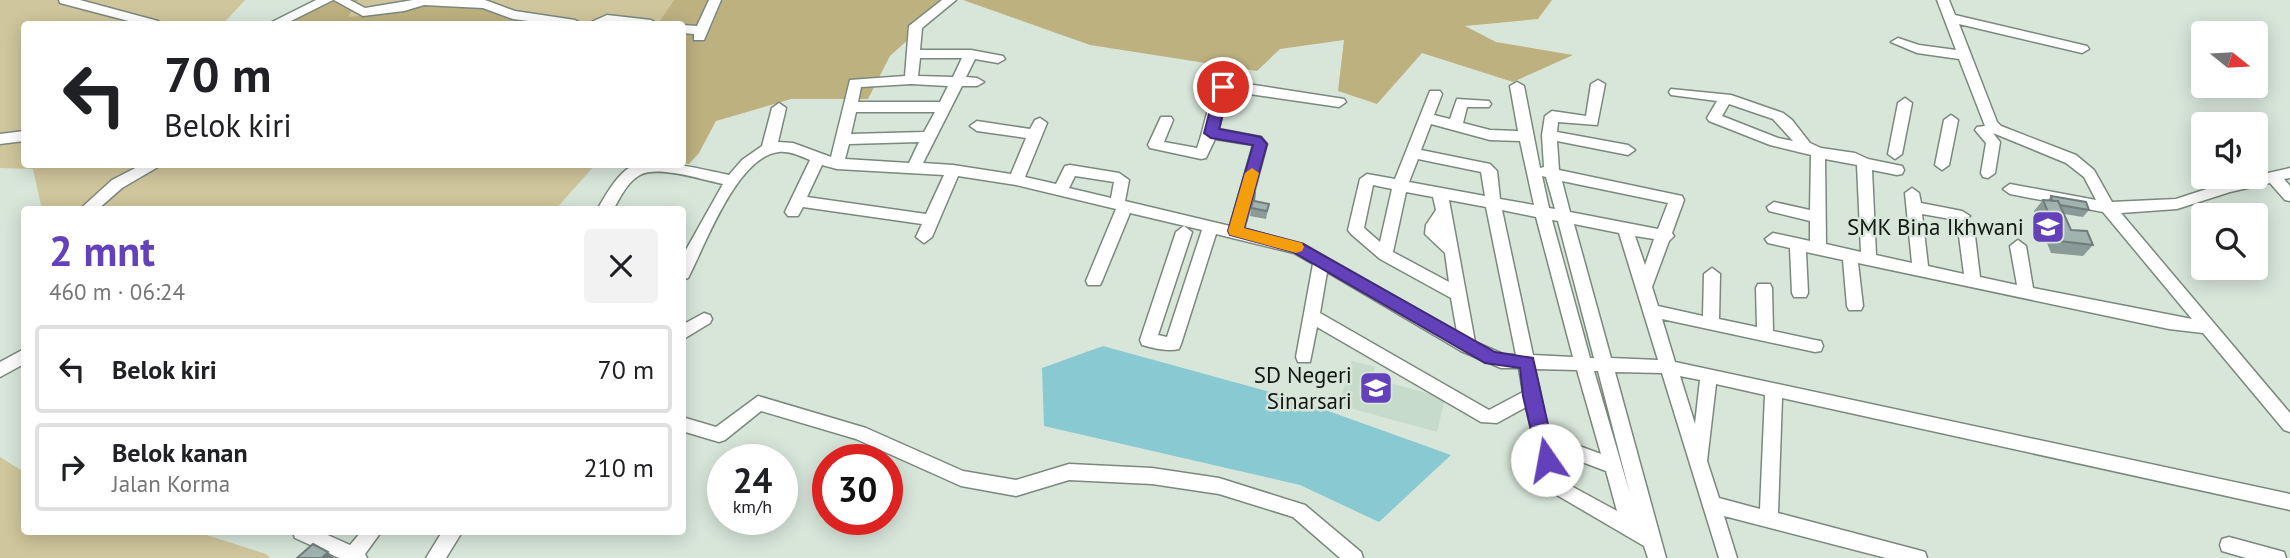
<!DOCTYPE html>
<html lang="id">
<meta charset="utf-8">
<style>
body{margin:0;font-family:"PT Sans",sans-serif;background:#f2f2f2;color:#202124;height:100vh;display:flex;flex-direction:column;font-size:26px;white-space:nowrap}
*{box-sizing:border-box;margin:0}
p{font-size:23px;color:#757577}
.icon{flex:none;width:38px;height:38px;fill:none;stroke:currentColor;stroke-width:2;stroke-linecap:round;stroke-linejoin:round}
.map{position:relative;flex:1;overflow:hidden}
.drawer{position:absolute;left:21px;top:206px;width:665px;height:329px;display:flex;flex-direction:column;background:#fff;border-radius:7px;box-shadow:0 4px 18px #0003}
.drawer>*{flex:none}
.guide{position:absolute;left:21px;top:21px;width:665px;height:147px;border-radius:7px;box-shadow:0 4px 18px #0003;background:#fff;color:#202124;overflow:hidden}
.needle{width:46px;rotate:108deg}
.controls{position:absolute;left:2191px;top:21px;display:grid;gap:14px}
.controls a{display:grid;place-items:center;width:77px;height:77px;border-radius:7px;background:#fff;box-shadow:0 4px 18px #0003;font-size:35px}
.speed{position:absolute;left:707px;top:444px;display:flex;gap:14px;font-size:35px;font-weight:700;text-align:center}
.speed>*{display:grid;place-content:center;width:91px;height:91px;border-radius:50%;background:#fff;box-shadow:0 4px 18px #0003;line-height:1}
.speed small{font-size:18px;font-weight:400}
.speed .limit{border:10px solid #d22;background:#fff;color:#111}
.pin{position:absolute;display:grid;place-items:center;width:60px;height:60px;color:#fff;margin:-30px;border:4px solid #fff;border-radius:50%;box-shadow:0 2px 7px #0007}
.me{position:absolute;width:77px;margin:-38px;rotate:348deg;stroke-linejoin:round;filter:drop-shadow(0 0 5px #0008)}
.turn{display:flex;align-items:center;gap:24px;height:147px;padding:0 28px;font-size:32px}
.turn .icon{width:91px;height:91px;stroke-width:2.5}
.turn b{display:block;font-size:49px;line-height:60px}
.round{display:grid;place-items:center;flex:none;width:74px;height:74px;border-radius:7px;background:#f2f2f2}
.headline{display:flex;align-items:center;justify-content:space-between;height:119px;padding:0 28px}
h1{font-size:42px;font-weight:800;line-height:52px;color:#6241ba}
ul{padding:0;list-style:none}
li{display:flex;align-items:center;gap:21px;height:88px;margin:0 14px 10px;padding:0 14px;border:4px solid #e0e0e0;border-radius:7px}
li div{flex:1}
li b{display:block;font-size:26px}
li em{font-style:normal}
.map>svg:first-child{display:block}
</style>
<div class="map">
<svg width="2290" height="558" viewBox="0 0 2290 558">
<rect width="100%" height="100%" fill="#d8e6da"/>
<path fill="#c6dbca" d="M1352,361L1375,367L1372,378L1445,398L1437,432L1339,405Z"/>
<path fill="#d0c69c" d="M0,0H245L223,24H24V164L595,165L555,210H42L33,169L0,168Z
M338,0H729L682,24H324Z
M0,457L24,472V532H197L266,554L270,558H0Z"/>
<path fill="#bdb180" d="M317,0H358L348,17L404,12L421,0H448L551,24H291Z
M674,0H952L890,56L868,99H791L716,121L699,153L689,164L683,163L682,24H658Z
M963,0H1552L1538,19L1465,26L1496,42L1573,55L1513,82L1422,53L1377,104L1338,91L1344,40L1280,49L1257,71L1090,45Z"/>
<path fill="#88c9d2" d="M1103,346L1292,398L1451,455L1379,522L1300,485L1044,426L1042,368Z"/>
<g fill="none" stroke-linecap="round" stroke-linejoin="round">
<defs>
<path id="minor" d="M59,0H80L158,21L160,24H140L60,3Z
M316,0H333L285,24H268Z
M334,0H350L365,8L413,0H485L515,11L575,20L582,24H551L513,19L483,8L424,5L404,11L363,16Z
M709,0H721L704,40H694V34L682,33V25L697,26Z
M942,0H956L922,28L920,50H971L1003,56L1005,59L998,63L975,59L966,77L977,78L984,82L977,86H962L923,163L953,165L1011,174L1026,138L977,131L970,126L977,121L1030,129L1035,120L1040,118L1047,123L1025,177L1056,184L1065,166L1070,165L1119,173L1129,180L1125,201L1230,226L1253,145L1215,139L1206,158L1201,159L1150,148L1148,145L1161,117H1171L1173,120L1164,142L1197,148C1203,134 1210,93 1217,86C1220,83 1224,82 1228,81L1344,99L1346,102L1339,107L1228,91L1219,129L1261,137L1267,144L1244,229L1303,244L1457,332L1451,298L1380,259L1351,234L1348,230L1360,179L1367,174L1395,179L1430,91H1440L1442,94L1434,115L1450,119L1457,99L1489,101L1491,104L1489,107H1467L1463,123L1490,130L1518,131L1510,86L1517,82L1524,86L1540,168L1544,167L1542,135L1545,116L1552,111L1586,116L1591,84L1598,80L1605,84L1597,125L1558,122L1557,132L1628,145L1635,150L1628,155L1557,141L1559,170L1682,196L1684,200L1672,233L1674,236L1669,241L1652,287L1658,306L1703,316L1704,274L1712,268L1720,274L1719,319L1757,327L1756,288L1758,284H1770L1772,288L1773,331L1815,340L1821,341L1823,346L1821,351L1815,352L1662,319L1675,362L2290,494V510L1782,398L1778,513L1918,550L1925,552L1927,558H1886L1724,516L1737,558H1719L1662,373L1615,372L1666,558H1648L1644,546L1550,491L1544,485L1526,407L1497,423L1481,422L1317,327L1310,362H1298L1296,357L1313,264L1294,253L1216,234L1181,344L1179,349C1168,352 1153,348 1142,345L1140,340L1176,232L1184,226L1192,232L1158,335L1167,337L1202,230L1130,213L1102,281L1100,285H1088L1086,281L1116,209L1016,185L958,176L932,237L924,243L916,237L922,224L803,207L798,216H788L785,212L810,160C800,156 790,151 779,152C737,156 705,246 688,278L682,280V257L723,184C703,180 658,165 640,175C627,182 620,198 613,210H597C605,196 614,180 626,170C648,154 704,170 729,175L742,160L762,146L772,108L779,103L786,108L778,142L793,143L831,157L850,80L905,76L909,26ZM920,58H962L953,77L918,76ZM911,84L948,86L940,102H858L861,87ZM856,112H935L924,132L851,134ZM1431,124L1490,140L1520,141L1534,205L1500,199L1497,171L1490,164L1421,150ZM919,142L909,163L845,159L849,144ZM1418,159L1481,172L1485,196L1409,182ZM822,165L837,169L944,175L926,214L807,197ZM1075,176L1114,182L1111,198L1069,188ZM1542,176L1546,177L1555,209L1549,208ZM1562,181L1668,203L1658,229L1570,212ZM1373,185L1392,189L1380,242L1364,228ZM1406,192L1433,197L1436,210L1426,225L1425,234L1445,253L1449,282L1393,252ZM1449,200L1486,207L1516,355L1503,354L1475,342ZM1502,210L1536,217L1573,357L1533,355ZM1552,220L1558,221L1594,358H1590ZM1574,224L1619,233L1658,360L1611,358ZM1635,236L1654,239L1645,265ZM1327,272L1461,351L1501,368H1519L1523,392L1489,410L1320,313ZM1535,369L1577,370L1601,454L1549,435ZM1594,371H1598L1630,494ZM1680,376L1700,380L1695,424ZM1716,384L1765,395L1760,509L1719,498L1707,461ZM1553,451L1606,471L1617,511L1562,481L1558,476Z
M1937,0H1949L1955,15L2087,46L2089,49L2082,53L1959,24L1997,122L2001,126L2076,155L2094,170L2112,202L2176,199L2228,182L2290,168V178L2284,179L2290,186V201L2285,200L2270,183L2230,192L2177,209L2121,213L2290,413V432L2284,430L2203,333L2169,329L1858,263L1863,306L1861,310H1849L1847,306L1843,260L1806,252L1808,293L1806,297H1794L1792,293L1790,248L1768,243L1765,239L1773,233L1810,241V221L1769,211L1767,207L1774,202L1810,210L1811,155L1770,145L1709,121L1707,118L1717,101L1671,95L1669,92L1671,89L1731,95L1783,113L1792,120L1810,143L1821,148L1855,153L1868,159L1902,166L1904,170L1902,174L1897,175L1872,170L1876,255L1912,263L1905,193L1912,188L1919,193L1921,203L1962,211L1970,216L1962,221L1922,214L1928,266L1964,274L1959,236L1967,230L1975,236L1980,277L2017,285L2010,246L2018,240L2026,246L2033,288L2192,319L2103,212L2010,194L2003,189L2010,184L2096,200L2084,177L2066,163L1993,133L2000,142L1995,173L1988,178L1983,177L1981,173L1986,143L1975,130L1977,127L1985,126L1959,59L1917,53L1891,42L1898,38L1919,45L1956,50ZM1729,104L1773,119L1793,141L1778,138L1722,116ZM1825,159L1857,165L1861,252L1826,244Z
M607,15L651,20L658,24H587Z
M1905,98L1912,103L1902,154L1895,159L1888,154L1898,103Z
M1951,115L1958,120L1949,165L1942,170L1935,165L1944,120Z
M24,131V141L0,144V134Z
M143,164H163L122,188L97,210H79L112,180Z
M704,313L710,315L712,319L710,323L682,340V325Z
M24,349V364L0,377V362Z
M758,396L866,428L963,471L1016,480L1069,464L1152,468L1219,478L1305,505L1361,552L1363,558H1340L1293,517L1219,494L1152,484L1069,480L1016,496L961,486L856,439L761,411L725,440L719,442L682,431V417L716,427Z
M293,532H321L350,545L361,532H381L365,554L367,558H339L295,538Z
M442,532H462L446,558H426Z
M2229,537L2277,550L2284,552L2286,558H2246L2222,551L2220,545L2222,539Z"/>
</defs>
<use href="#minor" stroke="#7b887d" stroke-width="3"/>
<use href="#minor" fill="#fff" fill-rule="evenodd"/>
</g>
<path fill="#8a9a96" d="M2051,196L2089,210L2083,217L2064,214L2071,230L2093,245L2083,256L2051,253L2034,211L2043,200H2048Z
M1255,201L1269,204L1266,219L1250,216L1251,208Z"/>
<path fill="#707d7a" d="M328,552L334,558H322Z"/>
<path fill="#a0b3ae" stroke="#707d7a" stroke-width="2" d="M1255,192L1254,201L1269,204L1267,211L1251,208Z
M2051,196L2086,202L2089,210L2060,205L2058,201H2052Z
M2043,200L2058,201L2071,230L2087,231L2093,245L2060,241Z
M313,544L328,552L322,558H297Z"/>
<path fill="#6241ba" stroke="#402a79" stroke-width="2" d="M1223,82L1230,87L1219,129L1261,137L1267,144L1244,228L1303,244L1495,352L1533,358L1556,460L1553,465L1547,467L1541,465L1538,460L1523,396L1520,368L1485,363L1293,252L1230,235L1228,231L1253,145L1211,138L1204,133L1216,87Z"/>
<path fill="#f59e0b" d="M1252,168L1259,173L1244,228L1302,243L1304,247L1302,251L1296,253L1230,235L1228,231L1245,173Z"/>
<defs>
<symbol id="school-square" viewBox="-11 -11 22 22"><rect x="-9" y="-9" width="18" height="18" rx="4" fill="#6241ba" stroke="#d8e6da"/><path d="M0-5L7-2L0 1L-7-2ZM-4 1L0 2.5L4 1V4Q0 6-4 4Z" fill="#fff"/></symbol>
</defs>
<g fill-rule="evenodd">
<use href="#school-square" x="2029" y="208" width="38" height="38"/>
<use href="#school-square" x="1357" y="369" width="38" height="38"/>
</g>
<g text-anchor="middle" stroke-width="5" stroke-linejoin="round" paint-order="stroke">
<g font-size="23" fill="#131814" stroke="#d8e6da" text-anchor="end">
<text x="2024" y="235">SMK Bina Ikhwani</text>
<text x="1352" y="383">SD Negeri<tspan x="1352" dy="26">Sinarsari</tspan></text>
</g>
</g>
</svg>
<div class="controls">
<a><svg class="needle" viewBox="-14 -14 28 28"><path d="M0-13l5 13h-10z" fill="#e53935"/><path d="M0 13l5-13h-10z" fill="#757577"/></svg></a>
<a><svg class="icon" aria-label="sound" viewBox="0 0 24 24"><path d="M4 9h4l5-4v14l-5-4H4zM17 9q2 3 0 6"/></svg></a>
<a><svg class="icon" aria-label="search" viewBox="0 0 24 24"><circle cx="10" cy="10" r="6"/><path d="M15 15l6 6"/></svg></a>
</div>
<div class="speed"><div>24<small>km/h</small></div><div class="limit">30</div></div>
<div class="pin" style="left:1223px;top:87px;background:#d93025"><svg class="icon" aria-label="arrive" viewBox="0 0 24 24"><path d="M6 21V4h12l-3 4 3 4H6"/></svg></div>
<svg class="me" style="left:1547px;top:460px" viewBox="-20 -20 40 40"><circle r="19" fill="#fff"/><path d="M0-13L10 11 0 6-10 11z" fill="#6241ba"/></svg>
<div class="guide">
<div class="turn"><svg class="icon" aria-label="left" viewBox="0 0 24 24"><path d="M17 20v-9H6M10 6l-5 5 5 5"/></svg><div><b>70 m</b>Belok kiri</div></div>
</div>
<section class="drawer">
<div class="headline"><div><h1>2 mnt</h1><p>460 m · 06:24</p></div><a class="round"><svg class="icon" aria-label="close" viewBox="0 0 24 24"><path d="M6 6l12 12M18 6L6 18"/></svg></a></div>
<ul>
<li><svg class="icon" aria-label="left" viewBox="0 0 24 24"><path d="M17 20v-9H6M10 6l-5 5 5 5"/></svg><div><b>Belok kiri</b></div><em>70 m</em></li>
<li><svg class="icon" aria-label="right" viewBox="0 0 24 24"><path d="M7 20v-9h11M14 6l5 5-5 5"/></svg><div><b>Belok kanan</b><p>Jalan Korma</p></div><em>210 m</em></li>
</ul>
</section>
</div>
